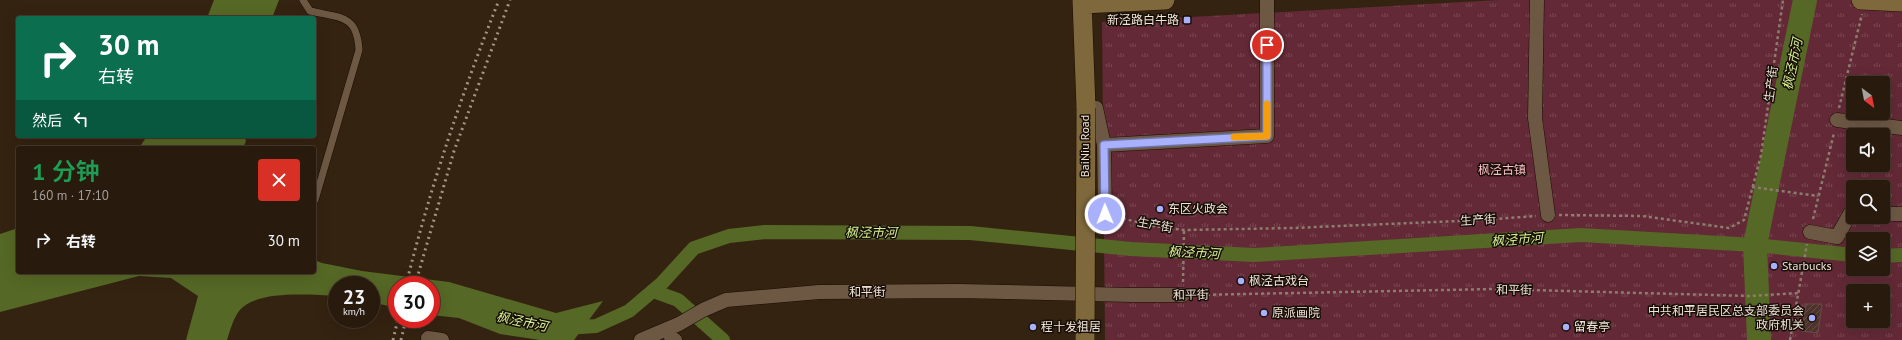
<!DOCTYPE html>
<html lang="zh">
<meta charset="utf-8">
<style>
body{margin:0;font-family:"PT Sans","Noto Sans SC",sans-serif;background:#34271b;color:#f1f3f6;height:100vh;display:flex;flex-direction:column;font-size:15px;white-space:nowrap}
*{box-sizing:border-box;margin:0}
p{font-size:13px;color:#a5a19d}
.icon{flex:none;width:22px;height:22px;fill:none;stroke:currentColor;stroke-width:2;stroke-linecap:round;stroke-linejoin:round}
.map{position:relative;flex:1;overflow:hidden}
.details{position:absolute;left:16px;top:146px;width:300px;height:128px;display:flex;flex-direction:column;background:#281a0d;border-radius:4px;box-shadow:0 4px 16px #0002,0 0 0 1px #44382e}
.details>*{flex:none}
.hud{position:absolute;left:16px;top:16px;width:300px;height:122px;border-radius:4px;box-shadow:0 4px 16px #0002,0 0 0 1px #44382e;background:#0b6e4f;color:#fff;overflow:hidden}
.needle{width:26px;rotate:148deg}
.fabs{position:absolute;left:1846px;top:76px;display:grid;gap:8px}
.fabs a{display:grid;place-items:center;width:44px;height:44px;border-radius:4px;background:#281a0d;box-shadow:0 4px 16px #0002,0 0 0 1px #44382e;font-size:20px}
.speed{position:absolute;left:328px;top:276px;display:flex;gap:8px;font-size:20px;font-weight:700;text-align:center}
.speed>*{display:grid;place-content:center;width:52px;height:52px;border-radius:50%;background:#281a0d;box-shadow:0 4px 16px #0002,0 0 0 1px #44382e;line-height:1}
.speed small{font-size:10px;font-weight:400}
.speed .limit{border:6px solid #d22;background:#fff;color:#111}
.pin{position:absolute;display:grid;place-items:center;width:34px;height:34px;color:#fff;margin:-17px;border:2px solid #fff;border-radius:50%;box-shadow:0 1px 4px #0007}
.me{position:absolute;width:44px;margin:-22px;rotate:359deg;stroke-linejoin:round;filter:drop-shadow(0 0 3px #0008)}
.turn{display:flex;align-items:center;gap:14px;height:84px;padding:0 16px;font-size:18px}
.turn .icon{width:52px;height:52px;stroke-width:2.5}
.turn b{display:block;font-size:28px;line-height:34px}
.then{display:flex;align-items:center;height:38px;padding:0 16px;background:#0003;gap:8px;font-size:15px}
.round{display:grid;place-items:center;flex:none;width:42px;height:42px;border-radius:4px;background:#34271b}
.overview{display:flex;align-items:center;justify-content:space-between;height:68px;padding:0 16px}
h1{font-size:24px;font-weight:600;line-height:30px;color:#1e9e55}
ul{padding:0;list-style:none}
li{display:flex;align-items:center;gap:12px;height:52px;padding:0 16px}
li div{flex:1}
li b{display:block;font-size:15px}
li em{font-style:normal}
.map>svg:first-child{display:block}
</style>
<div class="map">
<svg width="1902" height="340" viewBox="0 0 1902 340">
<defs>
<pattern id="grass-tufts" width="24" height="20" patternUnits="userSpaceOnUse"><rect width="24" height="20" fill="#632937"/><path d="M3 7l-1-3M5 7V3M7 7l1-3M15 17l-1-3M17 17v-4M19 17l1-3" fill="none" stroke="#7a4853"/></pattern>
<pattern id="building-hatch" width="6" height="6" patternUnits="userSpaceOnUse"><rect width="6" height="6" fill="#4d332c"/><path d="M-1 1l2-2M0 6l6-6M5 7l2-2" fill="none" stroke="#67504a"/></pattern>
</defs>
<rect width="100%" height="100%" fill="#352311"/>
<path fill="url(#grass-tufts)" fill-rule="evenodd" d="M1499,0H1855L1854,7L1902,10V340H1105L1102,22ZM1853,83H1883V113H1853ZM1853,135H1883V165H1853ZM1853,187H1883V217H1853ZM1853,239H1883V269H1853ZM1853,291H1883V321H1853Z"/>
<path fill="#566825" d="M214,0H279L272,18H207Z
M147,136H244L246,141L243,148L223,146L220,148H139Z
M18,228V272H314V260L322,263L362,271L449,282L556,313L603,301L574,340H540L500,334L459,318L431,315V285H397V308L371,302V285H337V296C311,295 257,289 239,311C233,319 230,331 227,340H186L198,296L171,278L139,276L0,312V234Z"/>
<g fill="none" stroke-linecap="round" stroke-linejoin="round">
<path stroke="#566825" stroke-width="14" d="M1883,256L1902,255
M653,291L678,300L723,340
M565,328L596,326L629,311L662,283L694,248L729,236L765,232L970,233L1131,249L1254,255L1581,235L1755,245L1853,255"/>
<path stroke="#566825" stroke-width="24" d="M1759,340L1755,245L1805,0"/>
</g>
<path fill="url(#building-hatch)" stroke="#684c44" d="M1806,304H1822L1818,333L1802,331Z"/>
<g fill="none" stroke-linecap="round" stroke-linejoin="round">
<defs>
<path id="lane" d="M303,0L310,11C340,18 357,14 359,50L315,200"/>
<path id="street" d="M1537,0L1535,118L1548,215
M1086,108H1096L1104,145L1105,214
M1837,120L1902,128
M1104,145L1267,136V0
M1883,214H1902
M1810,232L1837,237L1851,212L1853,213
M668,329L671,337L675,340
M428,338L442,340
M641,340L679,324L703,310L726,300L819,292L959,291L1132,295H1183"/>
<path id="secondary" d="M1082,0L1086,108
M1861,0L1902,2
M1082,4L1165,0"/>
</defs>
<use href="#lane" stroke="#1c0c00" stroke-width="8"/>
<use href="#street" stroke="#1c0c00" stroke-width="15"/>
<use href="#secondary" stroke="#1c0c00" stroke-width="20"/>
<path stroke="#8d7d6e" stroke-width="2.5" stroke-dasharray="3 3" stroke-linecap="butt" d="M1839,108L1862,14
M1752,187L1818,196
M1559,215L1642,216L1729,228L1744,220L1761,155L1783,0
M1117,217L1153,226L1184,230L1293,228L1481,220L1536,216
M1813,219L1834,133
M1183,282L1184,230
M1195,295L1494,289L1750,296L1798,293
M1790,340L1807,244"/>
<use href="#lane" stroke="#6d5844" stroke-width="7"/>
<use href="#street" stroke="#6d5844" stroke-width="14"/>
<use href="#secondary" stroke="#7f683b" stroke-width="19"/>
<path stroke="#a49587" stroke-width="3" stroke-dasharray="2 4" stroke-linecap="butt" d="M406,285C430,188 462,93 499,0
M415,285L454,151L510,0
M393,340L398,319
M401,340L406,319"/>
<defs>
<path id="secondary-bridge" d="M1085,340L1086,108"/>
</defs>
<use href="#secondary-bridge" stroke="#1c0c00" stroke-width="20" stroke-linecap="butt"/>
<use href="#secondary-bridge" stroke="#7f683b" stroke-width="19"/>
</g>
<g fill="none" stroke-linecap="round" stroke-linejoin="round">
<defs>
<path id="route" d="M1105,214L1104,145L1267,136V45"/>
</defs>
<use href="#route" stroke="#6e72a4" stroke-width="10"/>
<use href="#route" stroke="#a9b0fc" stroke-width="7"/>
<path stroke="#f59e0b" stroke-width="7" d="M1234,137L1267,136V104"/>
</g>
<g fill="#a9b0fc" stroke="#170e07" stroke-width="1.5">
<rect x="1183" y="16" width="8" height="8" rx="2"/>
<circle cx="1160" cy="209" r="4"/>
<circle cx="1774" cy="266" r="4"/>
<circle cx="1241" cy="281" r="4"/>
<circle cx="1264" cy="313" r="4"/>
<circle cx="1812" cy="318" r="4"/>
<circle cx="1033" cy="327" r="4"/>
<circle cx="1566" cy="327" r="4"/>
</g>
<g text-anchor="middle" stroke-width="3" stroke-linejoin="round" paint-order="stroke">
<g font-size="12" fill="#f0e3d8" stroke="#170e07" text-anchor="start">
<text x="1179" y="24" text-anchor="end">新泾路白牛路</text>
<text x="1168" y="213">东区火政会</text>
<text x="1782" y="270">Starbucks</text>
<text x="1249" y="285">枫泾古戏台</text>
<text x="1804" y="315" text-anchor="end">中共和平居民区总支部委员会<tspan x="1804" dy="14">政府机关</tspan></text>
<text x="1272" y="317">原派画院</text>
<text x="1041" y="331">程十发祖居</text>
<text x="1574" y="331">留春亭</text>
</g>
<g font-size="12" fill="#f0e3d8" stroke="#170e07">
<text transform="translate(1771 84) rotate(-82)" y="4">生产街</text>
<text transform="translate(1085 146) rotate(-90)" y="4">BaiNiu Road</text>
<text transform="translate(1478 220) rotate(-3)" y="4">生产街</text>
<text transform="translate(1155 225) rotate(11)" y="4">生产街</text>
<text transform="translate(1514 290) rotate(1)" y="4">和平街</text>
<text x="867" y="296">和平街</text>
<text transform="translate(1191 295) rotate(-1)" y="4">和平街</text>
</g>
<g font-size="12" fill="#febfca" stroke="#170e07">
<text x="1502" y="174">枫泾古镇</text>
</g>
<g font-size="13" font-style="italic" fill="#d4f091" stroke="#170e07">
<text transform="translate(1792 64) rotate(-78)" y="5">枫泾市河</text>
<text x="871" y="237">枫泾市河</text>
<text transform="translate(1517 239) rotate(-4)" y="5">枫泾市河</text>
<text transform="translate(1194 252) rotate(3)" y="5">枫泾市河</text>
<text transform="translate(522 321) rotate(12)" y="5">枫泾市河</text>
</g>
</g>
</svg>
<div class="fabs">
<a><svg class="needle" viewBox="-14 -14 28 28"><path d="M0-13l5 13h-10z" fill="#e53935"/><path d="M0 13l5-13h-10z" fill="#a5a19d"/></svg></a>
<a><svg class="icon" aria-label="sound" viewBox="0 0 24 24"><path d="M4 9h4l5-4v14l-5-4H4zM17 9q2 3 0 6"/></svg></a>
<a><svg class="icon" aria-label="search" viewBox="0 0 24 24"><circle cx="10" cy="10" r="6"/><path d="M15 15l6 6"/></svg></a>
<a><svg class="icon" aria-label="layers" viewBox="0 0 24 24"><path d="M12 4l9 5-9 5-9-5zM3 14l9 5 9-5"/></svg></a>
<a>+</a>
</div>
<div class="speed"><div>23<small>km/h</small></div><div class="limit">30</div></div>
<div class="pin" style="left:1267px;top:45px;background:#d93025"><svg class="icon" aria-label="arrive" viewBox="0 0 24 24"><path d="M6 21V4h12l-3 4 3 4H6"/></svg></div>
<svg class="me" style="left:1105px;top:214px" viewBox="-20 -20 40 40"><circle r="17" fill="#a9b0fc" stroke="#fff" stroke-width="3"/><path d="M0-11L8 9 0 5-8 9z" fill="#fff"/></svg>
<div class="hud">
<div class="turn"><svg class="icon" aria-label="right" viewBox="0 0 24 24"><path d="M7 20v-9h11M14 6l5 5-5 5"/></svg><div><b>30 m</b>右转</div></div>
<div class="then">然后<svg class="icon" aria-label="left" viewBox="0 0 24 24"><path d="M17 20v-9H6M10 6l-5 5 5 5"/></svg></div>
</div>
<section class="details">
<div class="overview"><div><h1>1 分钟</h1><p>160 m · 17:10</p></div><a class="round" style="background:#d93025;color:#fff"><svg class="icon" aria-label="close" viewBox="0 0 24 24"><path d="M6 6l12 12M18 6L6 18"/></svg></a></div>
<ul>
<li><svg class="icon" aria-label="right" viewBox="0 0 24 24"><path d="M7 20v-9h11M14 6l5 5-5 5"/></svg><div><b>右转</b></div><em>30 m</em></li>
</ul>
</section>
</div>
